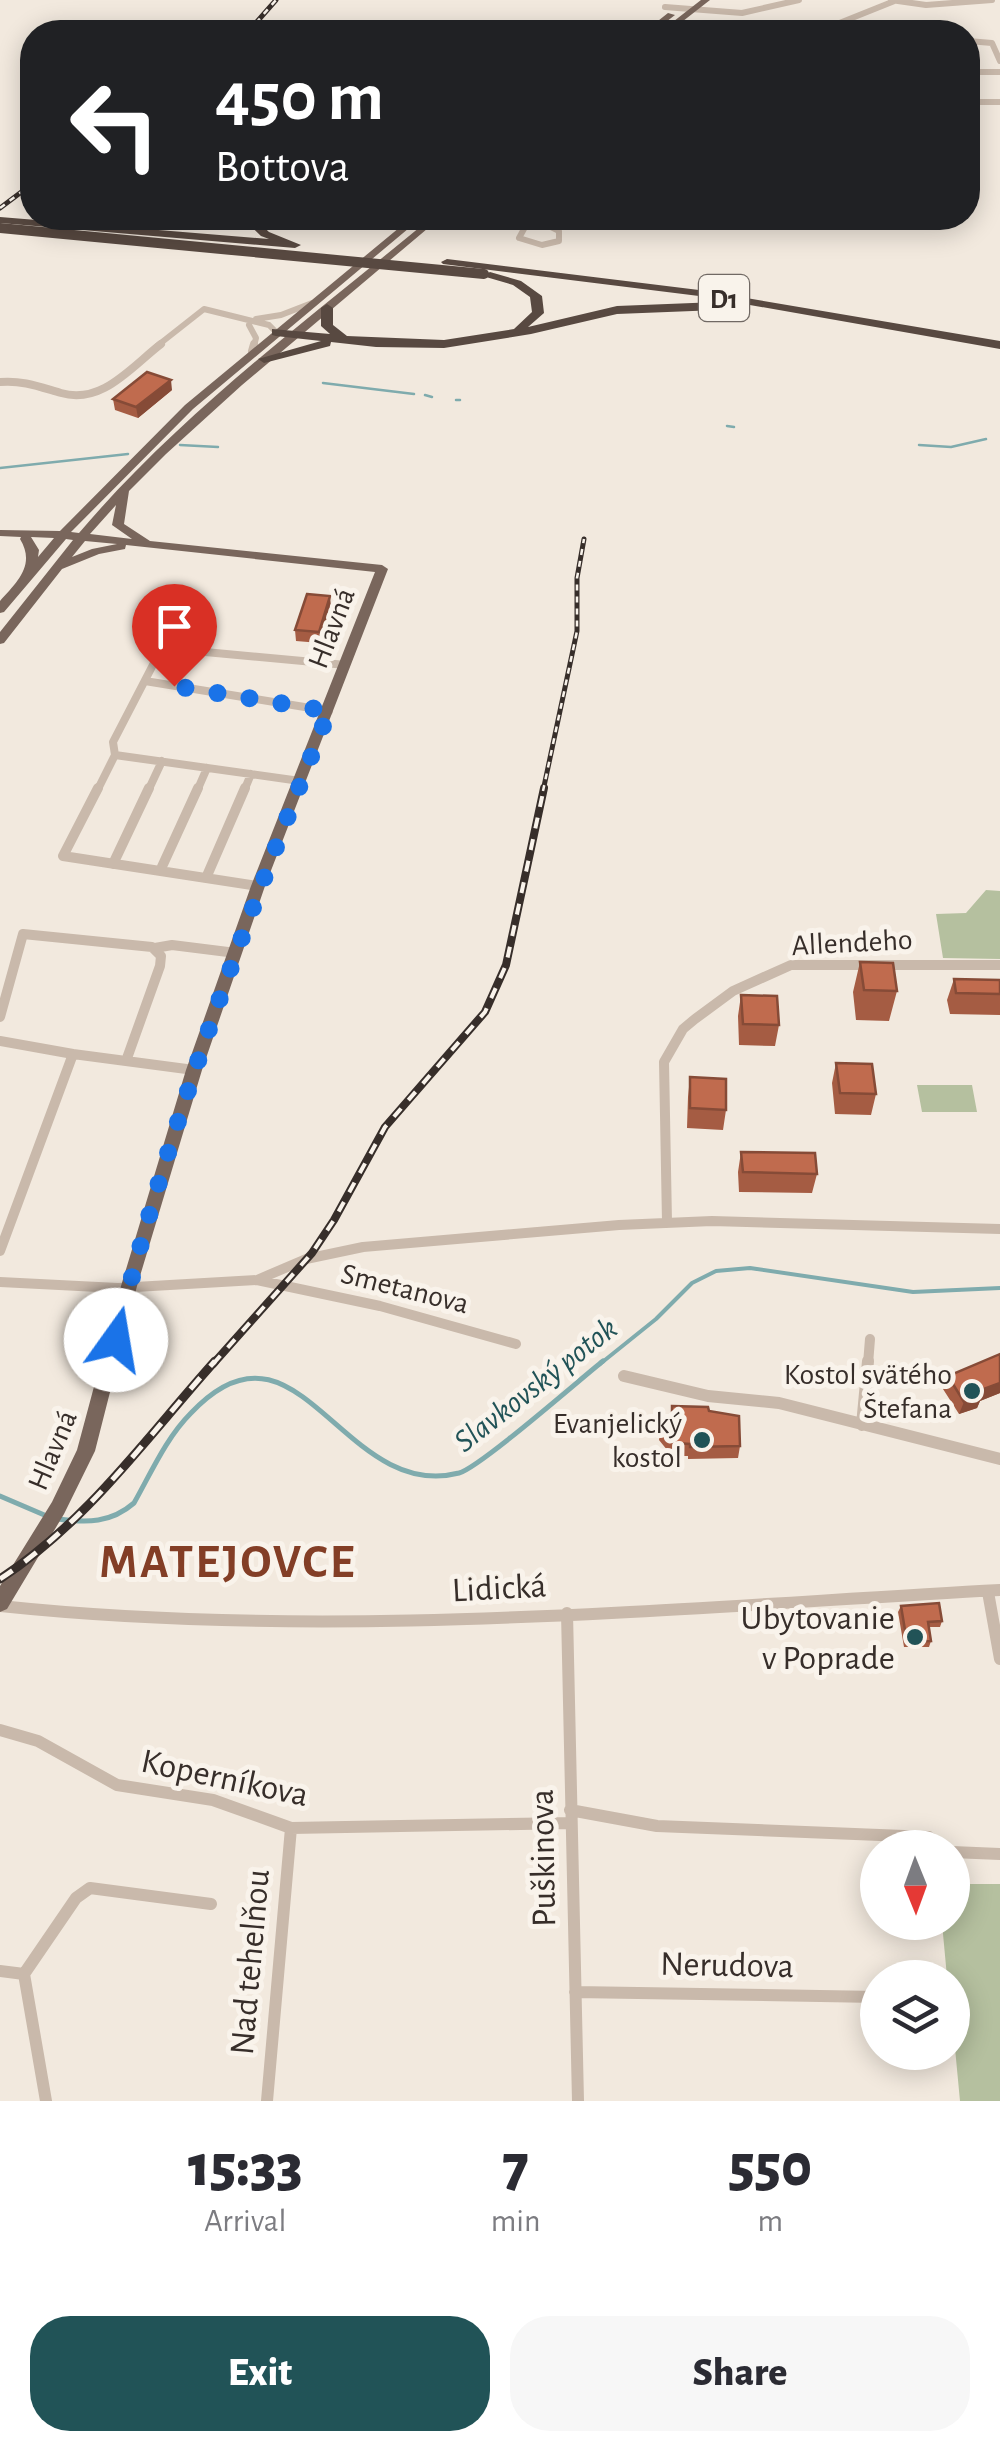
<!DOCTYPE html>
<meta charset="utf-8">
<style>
body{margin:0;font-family:"Alegreya Sans",sans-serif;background:#f7f7f7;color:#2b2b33;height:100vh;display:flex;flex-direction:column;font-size:38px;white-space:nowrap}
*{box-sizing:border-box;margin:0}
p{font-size:32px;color:#7c7c81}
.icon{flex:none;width:55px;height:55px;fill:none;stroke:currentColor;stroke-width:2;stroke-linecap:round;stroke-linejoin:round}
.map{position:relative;height:2101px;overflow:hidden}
.sheet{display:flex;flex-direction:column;background:#fff;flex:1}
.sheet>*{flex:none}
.banner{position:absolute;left:20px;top:20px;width:960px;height:210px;border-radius:40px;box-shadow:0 5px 25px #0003;background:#202124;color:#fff;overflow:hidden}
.needle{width:65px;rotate:179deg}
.fabs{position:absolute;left:860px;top:1830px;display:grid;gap:20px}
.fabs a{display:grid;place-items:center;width:110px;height:110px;border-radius:50%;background:#fff;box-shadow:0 5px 25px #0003;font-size:50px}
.pin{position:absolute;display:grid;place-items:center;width:85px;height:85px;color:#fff;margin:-102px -42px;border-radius:50% 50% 50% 0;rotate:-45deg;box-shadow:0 0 10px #0007}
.pin .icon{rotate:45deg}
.me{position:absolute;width:110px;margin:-55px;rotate:13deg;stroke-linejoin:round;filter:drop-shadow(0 0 8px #0008)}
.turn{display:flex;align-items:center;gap:35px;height:210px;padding:0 30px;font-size:45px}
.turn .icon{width:130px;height:130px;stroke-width:2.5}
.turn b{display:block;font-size:70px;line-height:85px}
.eta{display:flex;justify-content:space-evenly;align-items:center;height:170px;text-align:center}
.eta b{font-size:60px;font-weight:800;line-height:70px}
.primary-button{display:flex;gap:20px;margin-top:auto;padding:20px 30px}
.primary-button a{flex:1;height:115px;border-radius:40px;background:#215357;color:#fff;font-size:40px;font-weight:800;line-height:115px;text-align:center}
.primary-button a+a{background:#f7f7f7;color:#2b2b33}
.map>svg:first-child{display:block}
</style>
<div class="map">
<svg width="1000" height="2101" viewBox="0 0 1000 2101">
<rect width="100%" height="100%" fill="#f2e9de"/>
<path fill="#b5c09f" d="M986,890L1000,891V959L943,958L936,914L966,913Z
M917,1085H972L977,1112H922Z
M953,1884H1000V2101H960L953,2027L952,1978L947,1977L942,1923L952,1922Z"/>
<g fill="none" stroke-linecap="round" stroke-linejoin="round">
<path stroke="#7fabad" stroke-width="2.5" d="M323,383L414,394
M425,395L432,397
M456,400H460
M727,426L734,427
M180,445L218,447
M919,445L951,447L986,439
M0,468L128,454"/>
<path stroke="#7fabad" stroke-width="4" d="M600,1364L656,1319L692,1283L716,1271L750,1268L913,1292L1000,1288"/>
<path stroke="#7fabad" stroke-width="5" d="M0,1496L49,1517
M58,1519C87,1523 111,1523 134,1503C151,1473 166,1438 191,1413C298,1299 342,1503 459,1473C480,1467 578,1381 603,1361"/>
<path stroke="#c9b9ab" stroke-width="6" d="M891,0L926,5L992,0
M665,7L742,13L799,0
M817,32L897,0
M968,41L992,43L1000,61
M968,72H1000
M968,102H1000
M530,218L519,238L542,245L559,241V231L533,218
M256,319L281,315L312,303
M249,325L256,338L254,346
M157,346L204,309L269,325L276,332"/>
<path stroke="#c9b9ab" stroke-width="8" d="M252,351L254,344
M0,382C23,380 40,387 61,393C102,405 131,367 161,344
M145,681L329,711
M115,755L113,742L156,659L173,649L346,665
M115,755L300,781
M97,791L115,755
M148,791L162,761
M197,791L207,768
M244,791L251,774"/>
<path stroke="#c9b9ab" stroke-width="10" d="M98,788L63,856L258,886
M113,864L149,788
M160,871L198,788
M206,878L245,788
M155,948L172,945L236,953
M0,1017L23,934L152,947L161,956L160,966L126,1061
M0,1041L73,1054L0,1251
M73,1054L194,1070
M667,1222L664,1062L683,1029L695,1019L733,991L791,965H1000
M257,1280L306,1259L363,1247L619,1225L712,1221L1000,1229
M0,1282L118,1288L257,1280L380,1306L516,1344
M868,1364L870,1339"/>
<path stroke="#c9b9ab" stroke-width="12" d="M624,1376L708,1396L779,1403L1000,1459
M862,1425L868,1361
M988,1592L1000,1659
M0,1606C332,1641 668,1608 1000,1590
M567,1613L578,2101
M0,1730L38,1741L117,1785L213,1800L291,1828L571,1823
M570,1810L657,1826L929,1837L944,1848
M952,1852L1000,1854
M0,1971L24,1974L46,2101
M24,1974L76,1898L90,1888L211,1904
M575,1992L878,1997
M267,2101L291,1828"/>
<path fill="#79665c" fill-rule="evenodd" d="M701,0H710L669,32H660Z
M668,13L675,15L653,32H644Z
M411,218H421L193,409L71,532L79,533C181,413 310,318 431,218H440L242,385L166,454L129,491L124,524L150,541L382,565L388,569L265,886L202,1070L137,1286L95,1451L64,1514L7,1609L0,1612V1586L52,1502L77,1450L121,1286L186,1070L251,886L375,572L126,545L125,549L99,554L62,569L4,643L0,644V632L73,540L66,539L4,612L0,613V601C17,582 36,565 20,539L21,537L0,536V530L60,531L185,405ZM116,505L112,525L132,539L90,534ZM31,537L54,538L38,557L39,550ZM85,541L117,544L92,549L72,557Z"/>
<path fill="#584941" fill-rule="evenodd" d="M0,217L269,239L261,236L242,218H254L269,232L301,245L295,248L0,223Z
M168,218C158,224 132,228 122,222L138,218Z
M447,259L699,290L1000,341V349L699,296L443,264L441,262Z
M490,272L521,281L542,296L544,313L528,327L617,306L718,302L724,306L718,310L617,314L531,334L444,348L376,347L331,342L330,346L264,363L258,359L321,341L276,336L272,335V329L330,334L321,326V308L327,304L333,308V325L347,336L444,340L514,329L532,312L530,297L513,285L486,277L484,275Z"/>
<defs>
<path id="rail-far2" d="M248,32L276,0
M0,208L32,184
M543,791L577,631V578L584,539"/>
<path id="rail-far1" d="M213,1364L312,1253L334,1220L385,1127L485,1012L506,965L544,788"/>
<path id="rail" d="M0,1579C88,1521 146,1438 215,1361"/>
</defs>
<use href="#rail-far2" stroke="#372e2a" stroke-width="5"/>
<use href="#rail-far1" stroke="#372e2a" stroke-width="8"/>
<use href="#rail" stroke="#372e2a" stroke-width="9"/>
<use href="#rail-far2" stroke="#f9f3eb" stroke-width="2.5" stroke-dasharray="6" stroke-linecap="butt"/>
<use href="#rail-far1" stroke="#f9f3eb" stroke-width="4" stroke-dasharray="11" stroke-linecap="butt"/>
<use href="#rail" stroke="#f9f3eb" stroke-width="5" stroke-dasharray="15" stroke-linecap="butt"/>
<path stroke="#584941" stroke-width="10" d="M0,228L484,274"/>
</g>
<path fill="#a55c43" d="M172,390L138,418L115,410L113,399Z
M331,607L320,643L296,641L295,630Z
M860,962L897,991L889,1021L856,1020L853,992Z
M954,979L1000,980V1015L950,1014L947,1000Z
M741,995L779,1025L775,1046L739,1045L738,1016Z
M836,1063L876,1094L871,1115L835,1114L832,1083Z
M690,1077L726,1110L723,1130L687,1128L688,1097Z
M741,1152L817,1174L812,1193L739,1192L738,1172Z
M1000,1354V1393L980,1401L977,1408L959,1414L943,1389L948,1376Z
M672,1406L709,1411L740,1446L738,1458L688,1459V1456H672L659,1440L661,1428L671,1417Z
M901,1606L942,1621L940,1627H929L931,1641L929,1647H904L898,1612Z"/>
<path fill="#864b37" d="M171,380L172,390L138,418L136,407Z
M330,596L331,607L320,643L319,632Z
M1000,1383V1393L980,1401L977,1408L959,1414L964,1402L978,1391Z"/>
<path fill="#c06b4e" stroke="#864b37" stroke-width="2.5" d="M147,372L171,380L136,407L113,399Z
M307,594L330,596L319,632L295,630Z
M860,962L893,963L897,991L864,990Z
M954,979L1000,980V994L956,993Z
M741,995L777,996L779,1025L743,1024Z
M836,1063L872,1064L876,1094L840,1093Z
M690,1077L726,1079V1110L690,1108Z
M741,1152L815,1153L817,1174L743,1172Z
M1000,1354V1383L978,1391L982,1396L964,1402L948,1376Z
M672,1406L708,1407L709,1411L739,1416L740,1446L690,1447V1444L674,1443L661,1428L672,1416Z
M939,1603L942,1621L928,1622L931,1641L907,1642L901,1606Z"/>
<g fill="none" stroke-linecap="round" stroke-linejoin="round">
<path stroke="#1a73e8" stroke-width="18" stroke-dasharray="0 32.4" d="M116,1340C168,1124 248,917 329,711L174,686"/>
</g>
<g fill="#215357" stroke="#f9f3eb" stroke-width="4">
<circle cx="972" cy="1391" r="10"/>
<circle cx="702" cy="1440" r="10"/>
<circle cx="915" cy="1637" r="10"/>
</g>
<g text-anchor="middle" stroke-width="10" stroke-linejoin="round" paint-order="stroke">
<rect fill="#f9f3eb" stroke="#716964" stroke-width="2.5" x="699" y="275" width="50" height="46" rx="8"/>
<g font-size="28" font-weight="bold" fill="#372e2a">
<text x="724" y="308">D1</text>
</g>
<g font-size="30" fill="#372e2a" stroke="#f9f3eb">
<text transform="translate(331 628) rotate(-69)" y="10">Hlavná</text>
<text transform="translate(852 942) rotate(-3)" y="10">Allendeho</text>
<text transform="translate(405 1288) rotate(14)" y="10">Smetanova</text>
<text transform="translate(52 1450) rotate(-67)" y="10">Hlavná</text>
</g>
<g font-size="30" fill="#372e2a" stroke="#f9f3eb" text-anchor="end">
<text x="952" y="1384">Kostol svätého<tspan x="952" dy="34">Štefana</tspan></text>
<text x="682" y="1433">Evanjelický<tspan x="682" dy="34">kostol</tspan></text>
</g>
<g font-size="32" font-style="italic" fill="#215357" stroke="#f9f3eb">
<text transform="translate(535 1384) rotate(-38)" y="11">Slavkovský potok</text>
</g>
<g font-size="35" fill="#372e2a" stroke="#f9f3eb">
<text transform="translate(499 1587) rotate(-3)" y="12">Lidická</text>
<text transform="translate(225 1777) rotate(12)" y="12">Koperníkova</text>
<text transform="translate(542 1858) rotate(-91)" y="12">Puškinova</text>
<text transform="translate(249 1962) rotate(-85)" y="12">Nad tehelňou</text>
<text transform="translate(727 1964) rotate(1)" y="12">Nerudova</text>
</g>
<g font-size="35" fill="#372e2a" stroke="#f9f3eb" text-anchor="end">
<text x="895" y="1629">Ubytovanie<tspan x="895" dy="40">v Poprade</tspan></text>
</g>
<g font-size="48" font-weight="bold" letter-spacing="2.5" fill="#833e26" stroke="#f9f3eb">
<text x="228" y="1577">MATEJOVCE</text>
</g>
</g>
</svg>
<div class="fabs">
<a><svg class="needle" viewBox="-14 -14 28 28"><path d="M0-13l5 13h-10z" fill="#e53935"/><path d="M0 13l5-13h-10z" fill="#7c7c81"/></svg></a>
<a><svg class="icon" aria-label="layers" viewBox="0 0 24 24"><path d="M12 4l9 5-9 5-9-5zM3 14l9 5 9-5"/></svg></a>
</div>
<div class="pin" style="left:174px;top:686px;background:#d93025"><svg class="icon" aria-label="arrive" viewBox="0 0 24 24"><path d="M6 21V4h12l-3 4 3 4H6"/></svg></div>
<svg class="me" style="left:116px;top:1340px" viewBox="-20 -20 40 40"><circle r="19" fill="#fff"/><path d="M0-13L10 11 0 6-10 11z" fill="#1a73e8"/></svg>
<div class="banner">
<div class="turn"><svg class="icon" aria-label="left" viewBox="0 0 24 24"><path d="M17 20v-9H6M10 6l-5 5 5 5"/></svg><div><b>450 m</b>Bottova</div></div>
</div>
</div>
<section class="sheet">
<div class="eta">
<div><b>15:33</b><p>Arrival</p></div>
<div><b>7</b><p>min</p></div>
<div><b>550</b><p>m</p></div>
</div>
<div class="primary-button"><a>Exit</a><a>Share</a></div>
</section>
